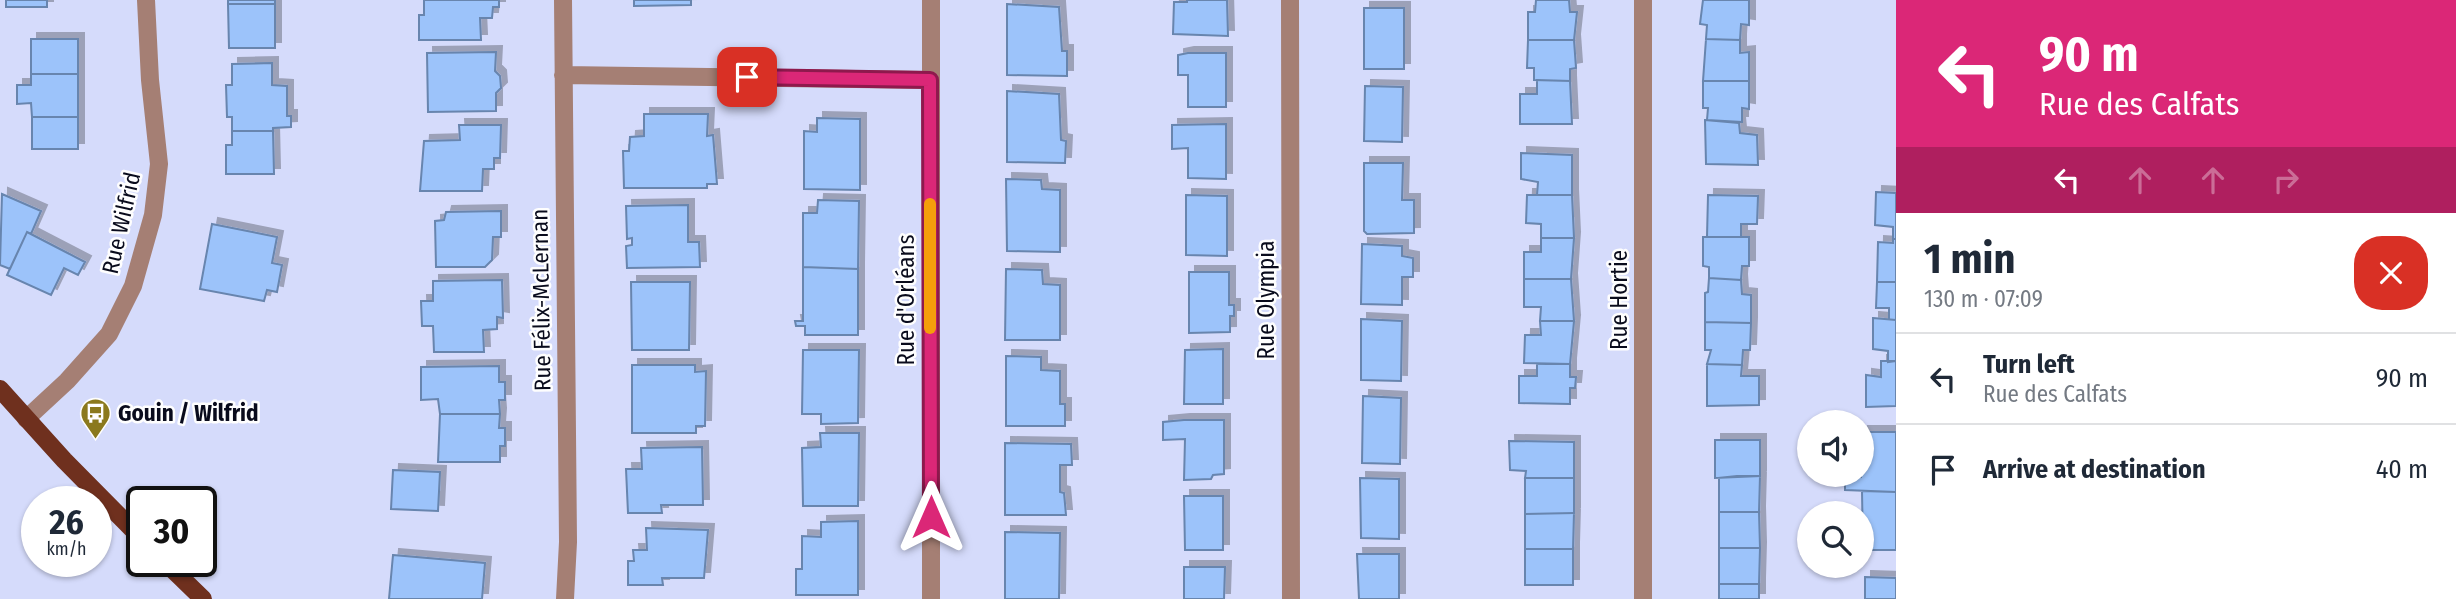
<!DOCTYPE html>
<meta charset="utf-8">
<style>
body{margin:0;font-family:"Fira Sans Condensed",sans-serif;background:#f2f2f3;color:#1f2937;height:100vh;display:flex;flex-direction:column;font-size:26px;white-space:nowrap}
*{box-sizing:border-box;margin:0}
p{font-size:23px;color:#747a83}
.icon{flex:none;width:38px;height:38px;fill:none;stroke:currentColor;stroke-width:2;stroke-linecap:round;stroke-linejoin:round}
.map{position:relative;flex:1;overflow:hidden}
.drawer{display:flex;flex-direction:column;background:#fff;width:560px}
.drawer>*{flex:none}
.guide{background:#db2777;color:#fff;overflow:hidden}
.buttons{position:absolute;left:1797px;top:410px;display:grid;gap:14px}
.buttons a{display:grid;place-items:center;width:77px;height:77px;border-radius:50%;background:#fff;box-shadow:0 2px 5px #0004;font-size:35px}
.speed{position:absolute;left:21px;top:486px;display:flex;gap:14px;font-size:35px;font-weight:700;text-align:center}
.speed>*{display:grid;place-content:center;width:91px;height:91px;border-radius:50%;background:#fff;box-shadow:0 2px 5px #0004;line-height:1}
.speed small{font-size:18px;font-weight:400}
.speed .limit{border:4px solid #111;border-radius:10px;background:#fff;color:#111}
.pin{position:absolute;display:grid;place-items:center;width:60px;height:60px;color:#fff;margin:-30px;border-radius:14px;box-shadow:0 4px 10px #0006}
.me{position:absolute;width:77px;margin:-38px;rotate:0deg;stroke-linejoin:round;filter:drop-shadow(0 0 5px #0008)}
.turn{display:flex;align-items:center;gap:24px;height:147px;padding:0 28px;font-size:32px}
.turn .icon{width:91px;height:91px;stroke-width:2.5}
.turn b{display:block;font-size:49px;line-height:60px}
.lanes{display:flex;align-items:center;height:66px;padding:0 28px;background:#0003;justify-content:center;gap:35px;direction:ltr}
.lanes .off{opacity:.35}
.round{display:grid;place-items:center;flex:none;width:74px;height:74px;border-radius:28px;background:#f2f2f3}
.summary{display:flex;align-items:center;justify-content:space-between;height:119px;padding:0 28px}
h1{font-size:42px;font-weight:700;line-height:52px}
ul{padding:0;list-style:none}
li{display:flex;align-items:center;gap:21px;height:91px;padding:0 28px;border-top:2px solid #e0e1e3}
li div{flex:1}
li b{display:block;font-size:26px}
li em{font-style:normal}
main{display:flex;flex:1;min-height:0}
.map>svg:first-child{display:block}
</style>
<main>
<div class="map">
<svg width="1896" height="599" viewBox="0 0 1896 599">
<defs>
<filter id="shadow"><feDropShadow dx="6" dy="-6" stdDeviation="0" flood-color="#0004"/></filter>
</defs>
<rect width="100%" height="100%" fill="#d5dbfb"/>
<path fill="#9cc3fa" stroke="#6785ae" stroke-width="2" filter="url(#shadow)" d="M6,0H47V7H6Z
M228,0H275V4H228Z
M424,0H499V7H493L492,18H480L481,40H419V15H424Z
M634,0H691V5L634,6Z
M1187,0H1227L1228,36L1173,34L1174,2H1187Z
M1536,0H1569L1570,12H1577L1574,40H1528V12H1535Z
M1703,0H1749V25L1741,24L1740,40L1706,39L1707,25L1700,24Z
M228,4H275V48H229Z
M1007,4L1059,7L1062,51H1067V76L1007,75Z
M1364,8H1404V69H1364Z
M31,39H78V74H31Z
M1706,39L1740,40V53L1749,52V81H1703Z
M1528,40H1574L1576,68L1570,69V81L1534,80V68H1527Z
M496,52L495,71L500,76L501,88L496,93V111L428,112L427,53Z
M1188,53H1226V107H1188V75H1178V55Z
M272,63V85L287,86V116H291V127L273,128V131H232V117H227L226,85H232V64Z
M31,74H78V117H32L31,103L17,104V85H31Z
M1537,80L1570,81L1572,124H1520V94H1537Z
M1703,81H1749V109L1742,108V122L1707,120L1708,108H1703Z
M1365,86L1403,87L1402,142L1364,141Z
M1007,91L1059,94L1061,140L1066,141L1065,163L1007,162Z
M644,114H708L707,136L713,135L717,184H707V188H624L623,151H629L630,137L644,136Z
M32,117H78V149H32Z
M817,118L860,119V190L804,189V131L817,132Z
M1705,120L1739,123L1740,133L1757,135L1758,165L1706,164Z
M1226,124V179L1188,178V148L1172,149V125Z
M459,125H501L500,158H494V169H483L482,191H420L424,141L460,140Z
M232,131H273L274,174H226V145H232Z
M1521,153L1572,155V195H1537L1538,182L1521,179Z
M1364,163H1403L1402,200H1414V233L1367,234L1364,231Z
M1006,179L1041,180L1042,189L1060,190V252L1007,251Z
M1876,192L1896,193V239H1893V227L1875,225Z
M2,194L41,211L31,234L27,232L10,269L0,265Z
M1186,195L1227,196V256L1186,255Z
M1527,195H1572L1574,238H1541V224L1526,223Z
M1708,195L1758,196L1757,224H1741V237H1707Z
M818,200L859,201L858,269L803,267V213H817Z
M688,205V242H699L700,267L627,268L626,246L632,245V238L627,239L626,206Z
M501,211V237H493L492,260L485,267H436L435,221L444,220L446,212Z
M212,224L277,237L272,263L282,265L277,292L267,290L264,301L200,289Z
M27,232L85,262L78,275L64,268L51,295L7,275Z
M1703,237H1749V266H1742L1741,280L1709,278V267L1703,266Z
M1541,238H1574L1571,279H1524V252H1541Z
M1893,239H1896V282H1877L1878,242L1893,243Z
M1362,244L1402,246V256L1413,258V277H1402V305L1361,304Z
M803,267L858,269V335H805V326H796L795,321H803Z
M1006,269L1042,270L1043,284L1060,285V340H1005Z
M1189,272H1229V305H1234V316H1230V332L1189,333Z
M1709,278L1741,280L1742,294L1751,295V323L1705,322V293L1708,292Z
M1524,279H1571L1574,321H1540L1541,307H1524Z
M502,280L503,318L497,317V329L483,330L484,352H434L433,326H422L421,301H433V281Z
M631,282H690L689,350H632Z
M1877,282H1896V320H1889V308H1876Z
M1873,318L1896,320V361L1888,362V351L1873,349Z
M1361,319L1402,321L1401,381L1361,380Z
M1540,321H1574L1570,364L1524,363L1525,335H1541Z
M1705,322L1751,323L1750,350H1743L1742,365L1707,364L1711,350H1705Z
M1223,349V404H1184L1185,350Z
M803,350H859L858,423L821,424V414H802Z
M1006,356L1041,357V370L1060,371V404H1065V426H1006Z
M1881,361H1896V406L1866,407V375L1881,377Z
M1537,364H1570V377H1576L1575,388H1570V404L1519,403V376H1537Z
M1707,364L1742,365L1741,376H1759V405L1707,406Z
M632,365H695V372L706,371L705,426H696V433H632Z
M499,366V382H505V400H499L500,414H440L438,399L421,400V367Z
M1363,396L1401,398L1400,464L1362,463Z
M440,414H500L499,428H505V446H500V462H438Z
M1184,420H1224V474L1213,475L1211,479L1184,480L1185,439L1163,440V422Z
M1862,432H1896V492L1845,490V477H1861Z
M820,433H859L858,506H803L802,448L821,447Z
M1715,440H1760V476L1715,478Z
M1509,441L1574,442V478H1525L1526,471L1510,470Z
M1005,443L1071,444L1072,465H1060V492L1064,493L1066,515H1005Z
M702,447L703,505H661L662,513H628L626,469H642L641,448Z
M393,470L440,472L438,511L391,509Z
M1737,476H1760L1759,512H1719V478Z
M1360,478L1399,479V539L1361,538Z
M1525,478H1574V513L1525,514Z
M1862,491L1896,492V550H1863Z
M1184,496H1223V550H1185Z
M1719,512H1759L1760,548H1719Z
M1574,513L1573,549H1525V514Z
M858,521V595H796V569H802V536L821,537V522Z
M646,528L708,530L704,578H662L663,585H628V561H634L633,550H647Z
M1005,532L1060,533L1059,599H1005Z
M1719,548H1760L1759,584H1719Z
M1525,549H1573V585H1525Z
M1357,554H1399V599H1359Z
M393,555L485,563L482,599H389Z
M1184,567H1225L1224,599H1184Z
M1865,577L1896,578V599H1865Z
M1719,584H1759V599H1719Z"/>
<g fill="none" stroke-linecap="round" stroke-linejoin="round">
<path stroke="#a57f74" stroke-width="18" d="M563,0L568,542L565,599
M931,0V599
M1290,0L1291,599
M1643,0V599
M563,75L930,80
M26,419L67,381L109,334L133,286L153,215L159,164L150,80L146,0"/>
<path stroke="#6f301e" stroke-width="18" d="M0,389L64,460L142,539
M165,562L203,599"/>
</g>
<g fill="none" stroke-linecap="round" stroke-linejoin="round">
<defs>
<path id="route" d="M747,77L930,80L931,517"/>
</defs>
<use href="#route" stroke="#8e194d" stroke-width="18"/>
<use href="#route" stroke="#db2777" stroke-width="12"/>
<path stroke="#f59e0b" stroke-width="12" d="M930,204V328"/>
</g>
<defs>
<symbol id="bus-pin" viewBox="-11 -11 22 30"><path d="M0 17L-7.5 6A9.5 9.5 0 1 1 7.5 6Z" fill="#8b791e" stroke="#fefefe"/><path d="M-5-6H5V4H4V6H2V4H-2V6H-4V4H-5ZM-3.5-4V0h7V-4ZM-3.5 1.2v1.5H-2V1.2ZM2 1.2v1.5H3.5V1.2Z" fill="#fff"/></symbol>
</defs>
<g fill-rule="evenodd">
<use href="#bus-pin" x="78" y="396" width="35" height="47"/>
</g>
<g text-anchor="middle" stroke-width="5" stroke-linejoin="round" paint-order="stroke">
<g font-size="23" fill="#090b1c" stroke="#fefefe">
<text transform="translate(121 223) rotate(-77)" y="8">Rue Wilfrid</text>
<text transform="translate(541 300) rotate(-91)" y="8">Rue Félix-McLernan</text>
<text transform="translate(906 300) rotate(-90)" y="8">Rue d'Orléans</text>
<text transform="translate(1266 300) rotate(-90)" y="8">Rue Olympia</text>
<text transform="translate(1619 300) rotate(-90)" y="8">Rue Hortie</text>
</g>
<g font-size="23" font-weight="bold" fill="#090b1c" stroke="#fefefe" text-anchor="start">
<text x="118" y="421">Gouin / Wilfrid</text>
</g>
</g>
</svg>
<div class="buttons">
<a><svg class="icon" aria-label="sound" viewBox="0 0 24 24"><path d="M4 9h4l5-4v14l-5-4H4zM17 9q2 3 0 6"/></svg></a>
<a><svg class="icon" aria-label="search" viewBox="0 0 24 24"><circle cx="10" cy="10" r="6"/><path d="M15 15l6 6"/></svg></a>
</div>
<div class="speed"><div>26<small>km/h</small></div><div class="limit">30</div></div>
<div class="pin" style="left:747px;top:77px;background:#d93025"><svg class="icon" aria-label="arrive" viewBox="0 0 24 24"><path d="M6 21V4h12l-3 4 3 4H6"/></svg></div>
<svg class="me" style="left:931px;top:517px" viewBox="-20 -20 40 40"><path d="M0-17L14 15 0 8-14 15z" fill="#db2777" stroke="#fff" stroke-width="4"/></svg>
</div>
<section class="drawer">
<div class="guide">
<div class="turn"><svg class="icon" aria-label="left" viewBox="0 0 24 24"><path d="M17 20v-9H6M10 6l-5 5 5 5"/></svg><div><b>90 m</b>Rue des Calfats</div></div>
<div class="lanes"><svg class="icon" aria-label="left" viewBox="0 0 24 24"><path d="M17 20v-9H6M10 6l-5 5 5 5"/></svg><svg class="icon off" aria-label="ahead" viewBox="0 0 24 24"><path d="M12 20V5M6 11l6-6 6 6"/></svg><svg class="icon off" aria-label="ahead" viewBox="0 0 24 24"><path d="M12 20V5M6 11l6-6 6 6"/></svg><svg class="icon off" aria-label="right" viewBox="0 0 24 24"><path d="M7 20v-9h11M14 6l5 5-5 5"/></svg></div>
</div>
<div class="summary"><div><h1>1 min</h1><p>130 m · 07:09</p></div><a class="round" style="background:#d93025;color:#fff"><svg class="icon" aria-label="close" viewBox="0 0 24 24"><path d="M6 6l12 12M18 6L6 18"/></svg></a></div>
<ul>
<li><svg class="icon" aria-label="left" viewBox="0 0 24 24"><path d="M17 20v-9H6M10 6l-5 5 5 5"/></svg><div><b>Turn left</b><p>Rue des Calfats</p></div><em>90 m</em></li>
<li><svg class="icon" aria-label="arrive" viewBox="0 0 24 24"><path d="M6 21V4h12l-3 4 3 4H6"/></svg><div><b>Arrive at destination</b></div><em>40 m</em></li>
</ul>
</section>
</main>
